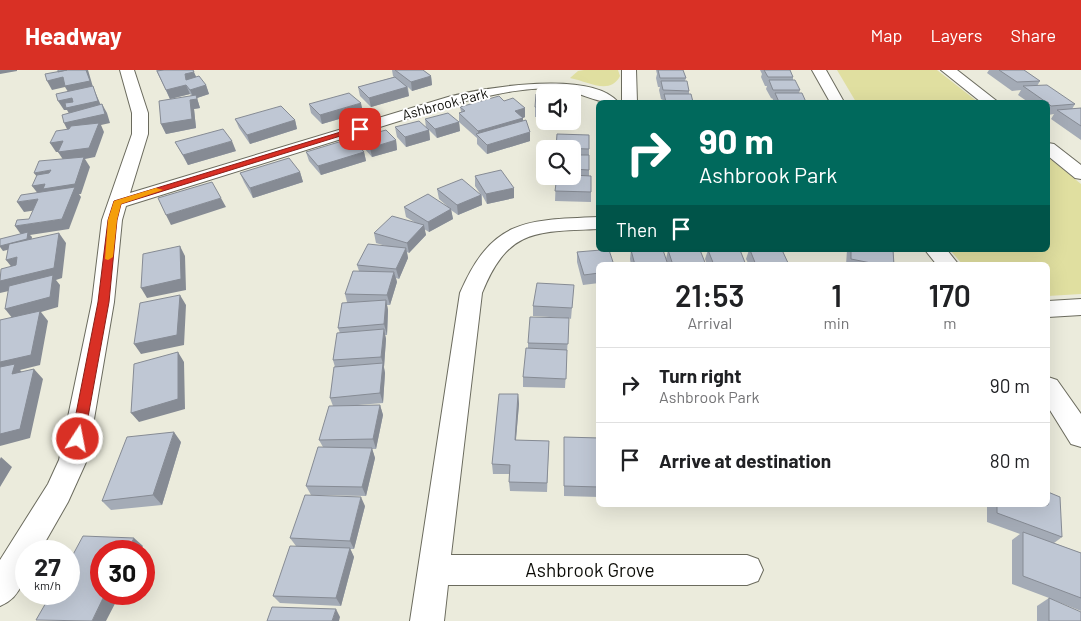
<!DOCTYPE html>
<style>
body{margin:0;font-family:Barlow,sans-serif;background:#f2f2f2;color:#202124;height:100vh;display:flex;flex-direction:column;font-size:19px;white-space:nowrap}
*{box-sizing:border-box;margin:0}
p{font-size:16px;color:#757577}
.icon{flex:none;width:28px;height:28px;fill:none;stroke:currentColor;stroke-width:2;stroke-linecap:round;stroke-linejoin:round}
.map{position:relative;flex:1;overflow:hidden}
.details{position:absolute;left:596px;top:192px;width:454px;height:245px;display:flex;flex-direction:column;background:#fff;border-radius:8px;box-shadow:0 5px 20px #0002}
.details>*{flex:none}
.banner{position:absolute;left:596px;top:30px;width:454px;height:152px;border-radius:8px;box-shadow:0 5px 20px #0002;background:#00695c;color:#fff;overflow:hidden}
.tools{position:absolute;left:536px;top:15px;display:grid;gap:10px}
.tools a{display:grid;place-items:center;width:45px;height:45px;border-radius:8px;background:#fff;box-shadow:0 5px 20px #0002;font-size:25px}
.speed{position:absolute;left:15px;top:470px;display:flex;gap:10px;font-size:25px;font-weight:700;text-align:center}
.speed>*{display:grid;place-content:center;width:65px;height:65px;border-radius:50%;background:#fff;box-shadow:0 5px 20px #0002;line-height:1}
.speed small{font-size:12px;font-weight:400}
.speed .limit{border:8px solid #d22;background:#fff;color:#111}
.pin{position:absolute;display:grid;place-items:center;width:42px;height:42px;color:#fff;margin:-21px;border-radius:10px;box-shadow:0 2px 8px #0006}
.me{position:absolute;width:55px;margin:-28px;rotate:11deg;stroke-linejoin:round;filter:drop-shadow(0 0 4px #0008)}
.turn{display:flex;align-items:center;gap:18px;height:105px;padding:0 20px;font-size:22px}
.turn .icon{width:65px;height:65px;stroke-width:2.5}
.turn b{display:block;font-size:35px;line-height:42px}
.then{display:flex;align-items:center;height:48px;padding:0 20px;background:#0003;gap:10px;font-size:19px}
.eta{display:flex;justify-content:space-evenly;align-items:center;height:85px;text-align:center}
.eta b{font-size:30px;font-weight:600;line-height:35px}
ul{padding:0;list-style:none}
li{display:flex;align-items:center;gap:15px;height:75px;padding:0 20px;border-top:1px solid #e0e0e0}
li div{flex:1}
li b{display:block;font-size:19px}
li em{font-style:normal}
header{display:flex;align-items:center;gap:30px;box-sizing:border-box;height:70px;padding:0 25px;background:#d93025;color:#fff}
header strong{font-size:24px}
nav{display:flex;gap:28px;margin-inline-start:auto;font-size:18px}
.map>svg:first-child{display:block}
</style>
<header>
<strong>Headway</strong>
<nav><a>Map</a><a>Layers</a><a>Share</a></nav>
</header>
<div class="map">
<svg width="1081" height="551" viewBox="0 0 1081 551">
<rect width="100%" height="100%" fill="#ebebdc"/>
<path fill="#e0dfa0" d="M584,0H618L620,6C610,26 587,11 570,8L578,1Z
M837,0H937L978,32H856Z
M1048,87L1081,114V224L1048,226V195H963L950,180H1048Z"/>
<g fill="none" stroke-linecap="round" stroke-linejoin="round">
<defs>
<path id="minor" d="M120,0H134L148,43V64L130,123L448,27C486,17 591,0 618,32C598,35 580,21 558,19C524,16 490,26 457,33L126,136L122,150L114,232L87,390L68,432L40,481H26C26,504 24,526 0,536V490L48,414L59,390L92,232L102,150L132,64V43Z
M622,0H636L637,32H622Z
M812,0H826L844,32H830Z
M941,0H957L998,32H981Z
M1048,73L1054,74L1081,95V109L1075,108L1048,86Z
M599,147V159C536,162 508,158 482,223L451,485H747L758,489L763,500L758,511L747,515H448L444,551H410L460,223C492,149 525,150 599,147Z
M925,180H947L959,195H937Z
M1081,229V245L1048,247V231Z
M1048,307L1057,310L1081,344V377L1071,374L1048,337Z"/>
</defs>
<use href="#minor" stroke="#6b6b5e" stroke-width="2"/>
<use href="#minor" fill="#fff" fill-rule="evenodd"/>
</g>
<path fill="#a4abb6" d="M156,0H194L193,1L196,7L206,15L209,24L197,28L200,38L194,39L196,58L166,64L161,54L191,25L190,24L170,29Z
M392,0H423L431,6L432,15L412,21L408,17L409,26L371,37L360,26L358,17L394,7L393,6Z
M656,0H683L686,8L685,11L689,21V24L693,32H663V30L661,29L659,20L660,17H658L656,8L657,4Z
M760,0H790L793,7V10L800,20L799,23L806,32H772L773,29L771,28L766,19L767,16H765L761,7L762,4Z
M989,0H1024L1040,11L1037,16L1075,34L1072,39L1081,38V70L1051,49L1054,44L1048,45V32H1028L1018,25L1021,20L1012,21L987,3Z
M545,24V47H535V37Z
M504,31L525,38V47L523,48V50L530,71L487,84L477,74V68L459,52V43L461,42L460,37Z
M309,34L363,42L322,54L311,43Z
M235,49L295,50L297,59L250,74L239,58Z
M425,49L459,52L460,61L437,68L429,60L430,70L406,77L397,67L395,57L426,58Z
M557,64L589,79V106L591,122V132L555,131L556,108H555V106H572V79H556Z
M361,67L396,70L397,80L372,87L363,77Z
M175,72L236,81L188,95Z
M306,82H364L366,91L321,105L309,91Z
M300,102L303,112L253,128L244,112L240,103Z
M475,106L514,128L487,134L482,125V135L458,145L451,140L453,149L429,162L424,159L426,165L409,183L407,182L408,188L399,209L396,208L397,212L390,235H387L388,240L387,265H385L386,269L384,297L385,303L383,333L358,335H380L383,345L376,379H372L375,388L366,426L311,425L306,416L323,377L319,370L333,336L330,328L335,297L333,290L340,263L338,258L347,232L345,224L359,201L357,195L386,176L376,173L374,163L416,153L406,147L404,137L447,136L439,129L437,119L481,125L475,116Z
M631,180L668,195H631L630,189Z
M668,180L706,195H668L666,189Z
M708,180L746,195H707L705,189Z
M749,180H782L789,195H749L746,189Z
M847,180H893L894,195H846Z
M577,182L599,195V213L583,215L577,192Z
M573,225L571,249L569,248L565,318L523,317V307L528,278V273L566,248L533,246V236Z
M518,324L519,334L516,370L549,371L547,422L510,421L509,412L510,404H493L492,394Z
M564,367L599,368V427L564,426Z
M181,372L162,435L111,440L102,431Z
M987,435H1048L1062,467L1054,473L1081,483V541L1051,529L1081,551H1037V536L1049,528L1012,514V470L1020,464L987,452Z
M365,436L354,479H350L354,487L341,536L280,533L273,526L296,476L290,468Z"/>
<path fill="#868b94" d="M0,0H17V1L0,4Z
M76,0H88L93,17L103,40L71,47L67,40H64L58,31L70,25L65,17L52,20L47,11Z
M194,2L198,11L186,10L185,4Z
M431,6L432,15L412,21L411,12Z
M186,15L190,24L170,29L166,20Z
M206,15L209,24L197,28L200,38L194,39L196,58L166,64L161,54L190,30L194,29L190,20Z
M407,17L409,26L371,37L369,28Z
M361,33L363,42L322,54L320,45Z
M102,34L107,43L110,53L101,55L104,62L95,87L85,89L90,97L81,124H79L81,127L69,159L30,165L32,167L31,174L3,181L0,177V176L22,166L15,156L62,149L39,125L32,116L64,91L58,82H56L50,73L69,63L64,53Z
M525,38V47L523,48V57L478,66V61L515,41Z
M295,50L297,59L250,74L247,65Z
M459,52L460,61L437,68L435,59Z
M429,60L430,70L406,77L405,67Z
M530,62V71L487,84V75Z
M396,70L397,80L372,87L370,78Z
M232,71L236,81L188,95L183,85Z
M364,82L366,91L321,105L318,96Z
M51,100L57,110L41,112L34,103Z
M300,102L303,112L253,128L250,118Z
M514,118V128L487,134L486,124Z
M481,125L482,135L458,145L457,135Z
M221,128L226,137L171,155L166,145Z
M38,129L44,139L24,142L17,132Z
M451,139L453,149L429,162L428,152Z
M424,155L426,165L409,183L407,173Z
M59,163L66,173L62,208L56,210L60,215L58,237L41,242L48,251L40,295L20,300L24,304L0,305V292L13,249L5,239L52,211L0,223V211Z
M180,176L185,186L186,220L147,228L141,218Z
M406,178L408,188L399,209L396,199Z
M17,187L25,197L14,200L6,190Z
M394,202L397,212L390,235L387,225Z
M180,225L186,235L184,275L141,284L134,274Z
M386,230L388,240L387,265L384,254Z
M384,259L386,269L384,297L381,287Z
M178,282L184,292L185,339L139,352L131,343Z
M383,293L385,303L383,333L380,323Z
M34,299L43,309L30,368L0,376V364Z
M518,324L519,334L515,379V370Z
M380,335L383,345L376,379L373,369Z
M174,362L181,372L162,435L153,425Z
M372,378L375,388L366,426L362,417Z
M1,387L12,397L0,417V389Z
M361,427L365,436L354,479L350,471Z
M134,468L143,476L140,481H127Z
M350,478L354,487L341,536L336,528Z
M105,524H120L106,551H92Z
M336,539L340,547L339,551H332Z"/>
<path fill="#bfc7d4" stroke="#868b94" d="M58,0H67L58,2Z
M67,0H86L90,11L65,16L63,7L47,11L45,4Z
M164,0H193L194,2L185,4L186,10L199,6L206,15L190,20L186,15L166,20L157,1Z
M395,0H423L431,6L411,12Z
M658,0H683L686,8H660Z
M764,0H790L793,7H768Z
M999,0H1024L1040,11L1017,12Z
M395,7L407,17L369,28L358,17Z
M769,10H795L800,20H773Z
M661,11H687L689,21L663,20Z
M1047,15L1075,34L1051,36L1048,33V32H1046L1023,16Z
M93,16L98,31L66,38L65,33L73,32L72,28L58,31L56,24Z
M349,23L361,33L320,45L309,34Z
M775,23H802L806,32H779Z
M536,24H545V38L535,37Z
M664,24H691L693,32H666Z
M196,25L197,29L190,30L192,49L161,54L159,31Z
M499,26L504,31L513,28L525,38L515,41L523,48L478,61L459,43L465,41L460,37Z
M102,34L105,44L64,53L62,45Z
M281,36L295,50L247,65L235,49Z
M1081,38V56L1057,40Z
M448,43L459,52L435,59L425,49Z
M526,50L530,62L487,75L476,64Z
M419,51L429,60L405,67L395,57Z
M99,53L89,78L58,82L63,71L50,73L56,61L69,59L71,56Z
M223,59L232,71L183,85L175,72Z
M386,60L396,70L370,78L361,67Z
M557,64L589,65V79L556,78Z
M352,68L364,82L318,96L306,82Z
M572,85H589V100L572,99Z
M84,87L75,114L43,119L45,114L32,116L37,105L49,103L51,100L34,103L39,91Z
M289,88L300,102L250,118L240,103Z
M501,100L514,118L486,124L475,106Z
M572,105L591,106V122L555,121L557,106H572Z
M462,109L481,125L457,135L437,119Z
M212,112L221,128L166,145L158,128Z
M75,117L62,149L15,156L17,150L29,149L38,129L17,132L21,125Z
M428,124L451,139L428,152L404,137Z
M392,146L424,155L407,173L374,163Z
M28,162L27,169L0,176V169Z
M59,163L54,198L0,211L1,199L16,195L17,187L6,190L9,174Z
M368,174L406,178L396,199L357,195Z
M180,176L181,209L141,218L143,184Z
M601,180H609L614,195H599V203L584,205L577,182Z
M631,180H663L668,195H635Z
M668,180H700L706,195H673Z
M708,180H740L746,195H714Z
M750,180H782L789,195H756Z
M851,180H893L894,195H881L851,189Z
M353,201L394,202L387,225L345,224Z
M53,205L50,227L5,239L9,216Z
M537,213L574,215L572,238L533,236Z
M180,225L177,265L134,274L140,233Z
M386,230L384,254L338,258L342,233Z
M40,241L31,285L0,292V250Z
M530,247L569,248L568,274L528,273Z
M384,259L381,287L333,290L337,263Z
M526,278L567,280L566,309L523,307Z
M178,282V329L131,343L134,294Z
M383,293L380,323L330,328L334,297Z
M15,294L12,304L34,299L20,359L0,364V297Z
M499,324H518L515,370L549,371L547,413L509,412L510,395L492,394Z
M380,335L373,369L319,370L329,336Z
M174,362L153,425L102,431L127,367Z
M564,367L599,368V417L564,416Z
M318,377L372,378L362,417L306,416Z
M1048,422L1060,427L1062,467L997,443V435H1048Z
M305,425L361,427L350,471L290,468Z
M1023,462L1081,483V528L1023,506Z
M83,466L134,468L127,481H101V524H105L92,551L36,550L51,524H69V492Z
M290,476L350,478L336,528L273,526Z
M1049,528L1081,542V551H1049Z
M272,537L336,539L332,551H267Z"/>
<path fill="#d93025" stroke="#8d1f18" d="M357,57L363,59L121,134L117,150L109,232L84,369L78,375L73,373L71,369L98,232L108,150L114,131Z"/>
<path fill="#f59e0b" d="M156,118L163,120L121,134L117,150L113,187L108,190L105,189L108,150L114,131Z"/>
<g text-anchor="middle" stroke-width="4" stroke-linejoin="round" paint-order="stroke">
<g font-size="14" fill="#0c0c07" stroke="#fff">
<text transform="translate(445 34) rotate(-15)" y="5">Ashbrook Park</text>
</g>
<g font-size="19" fill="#0c0c07" stroke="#fff">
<text x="590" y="507">Ashbrook Grove</text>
</g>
</g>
</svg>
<div class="tools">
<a><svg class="icon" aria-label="sound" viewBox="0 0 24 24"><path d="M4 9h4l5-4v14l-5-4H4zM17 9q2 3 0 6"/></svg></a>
<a><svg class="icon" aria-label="search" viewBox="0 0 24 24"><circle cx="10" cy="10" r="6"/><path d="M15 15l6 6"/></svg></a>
</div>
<div class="speed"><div>27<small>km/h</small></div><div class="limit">30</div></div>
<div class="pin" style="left:360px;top:59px;background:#d93025"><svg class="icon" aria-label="arrive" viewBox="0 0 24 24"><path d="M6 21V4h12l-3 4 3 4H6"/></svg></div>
<svg class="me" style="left:78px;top:369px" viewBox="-20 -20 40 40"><circle r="17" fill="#d93025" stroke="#fff" stroke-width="3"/><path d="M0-11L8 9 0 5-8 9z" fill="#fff"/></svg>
<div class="banner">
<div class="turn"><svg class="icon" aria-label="right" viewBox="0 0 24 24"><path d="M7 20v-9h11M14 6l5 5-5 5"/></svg><div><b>90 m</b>Ashbrook Park</div></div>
<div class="then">Then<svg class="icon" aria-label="arrive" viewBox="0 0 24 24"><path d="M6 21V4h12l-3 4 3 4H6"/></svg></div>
</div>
<section class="details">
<div class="eta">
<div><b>21:53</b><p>Arrival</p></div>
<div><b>1</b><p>min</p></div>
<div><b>170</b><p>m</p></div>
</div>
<ul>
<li><svg class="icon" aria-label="right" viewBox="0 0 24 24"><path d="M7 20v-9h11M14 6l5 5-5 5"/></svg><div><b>Turn right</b><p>Ashbrook Park</p></div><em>90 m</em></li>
<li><svg class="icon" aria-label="arrive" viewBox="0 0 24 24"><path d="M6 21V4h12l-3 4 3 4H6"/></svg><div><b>Arrive at destination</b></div><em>80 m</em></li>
</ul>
</section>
</div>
